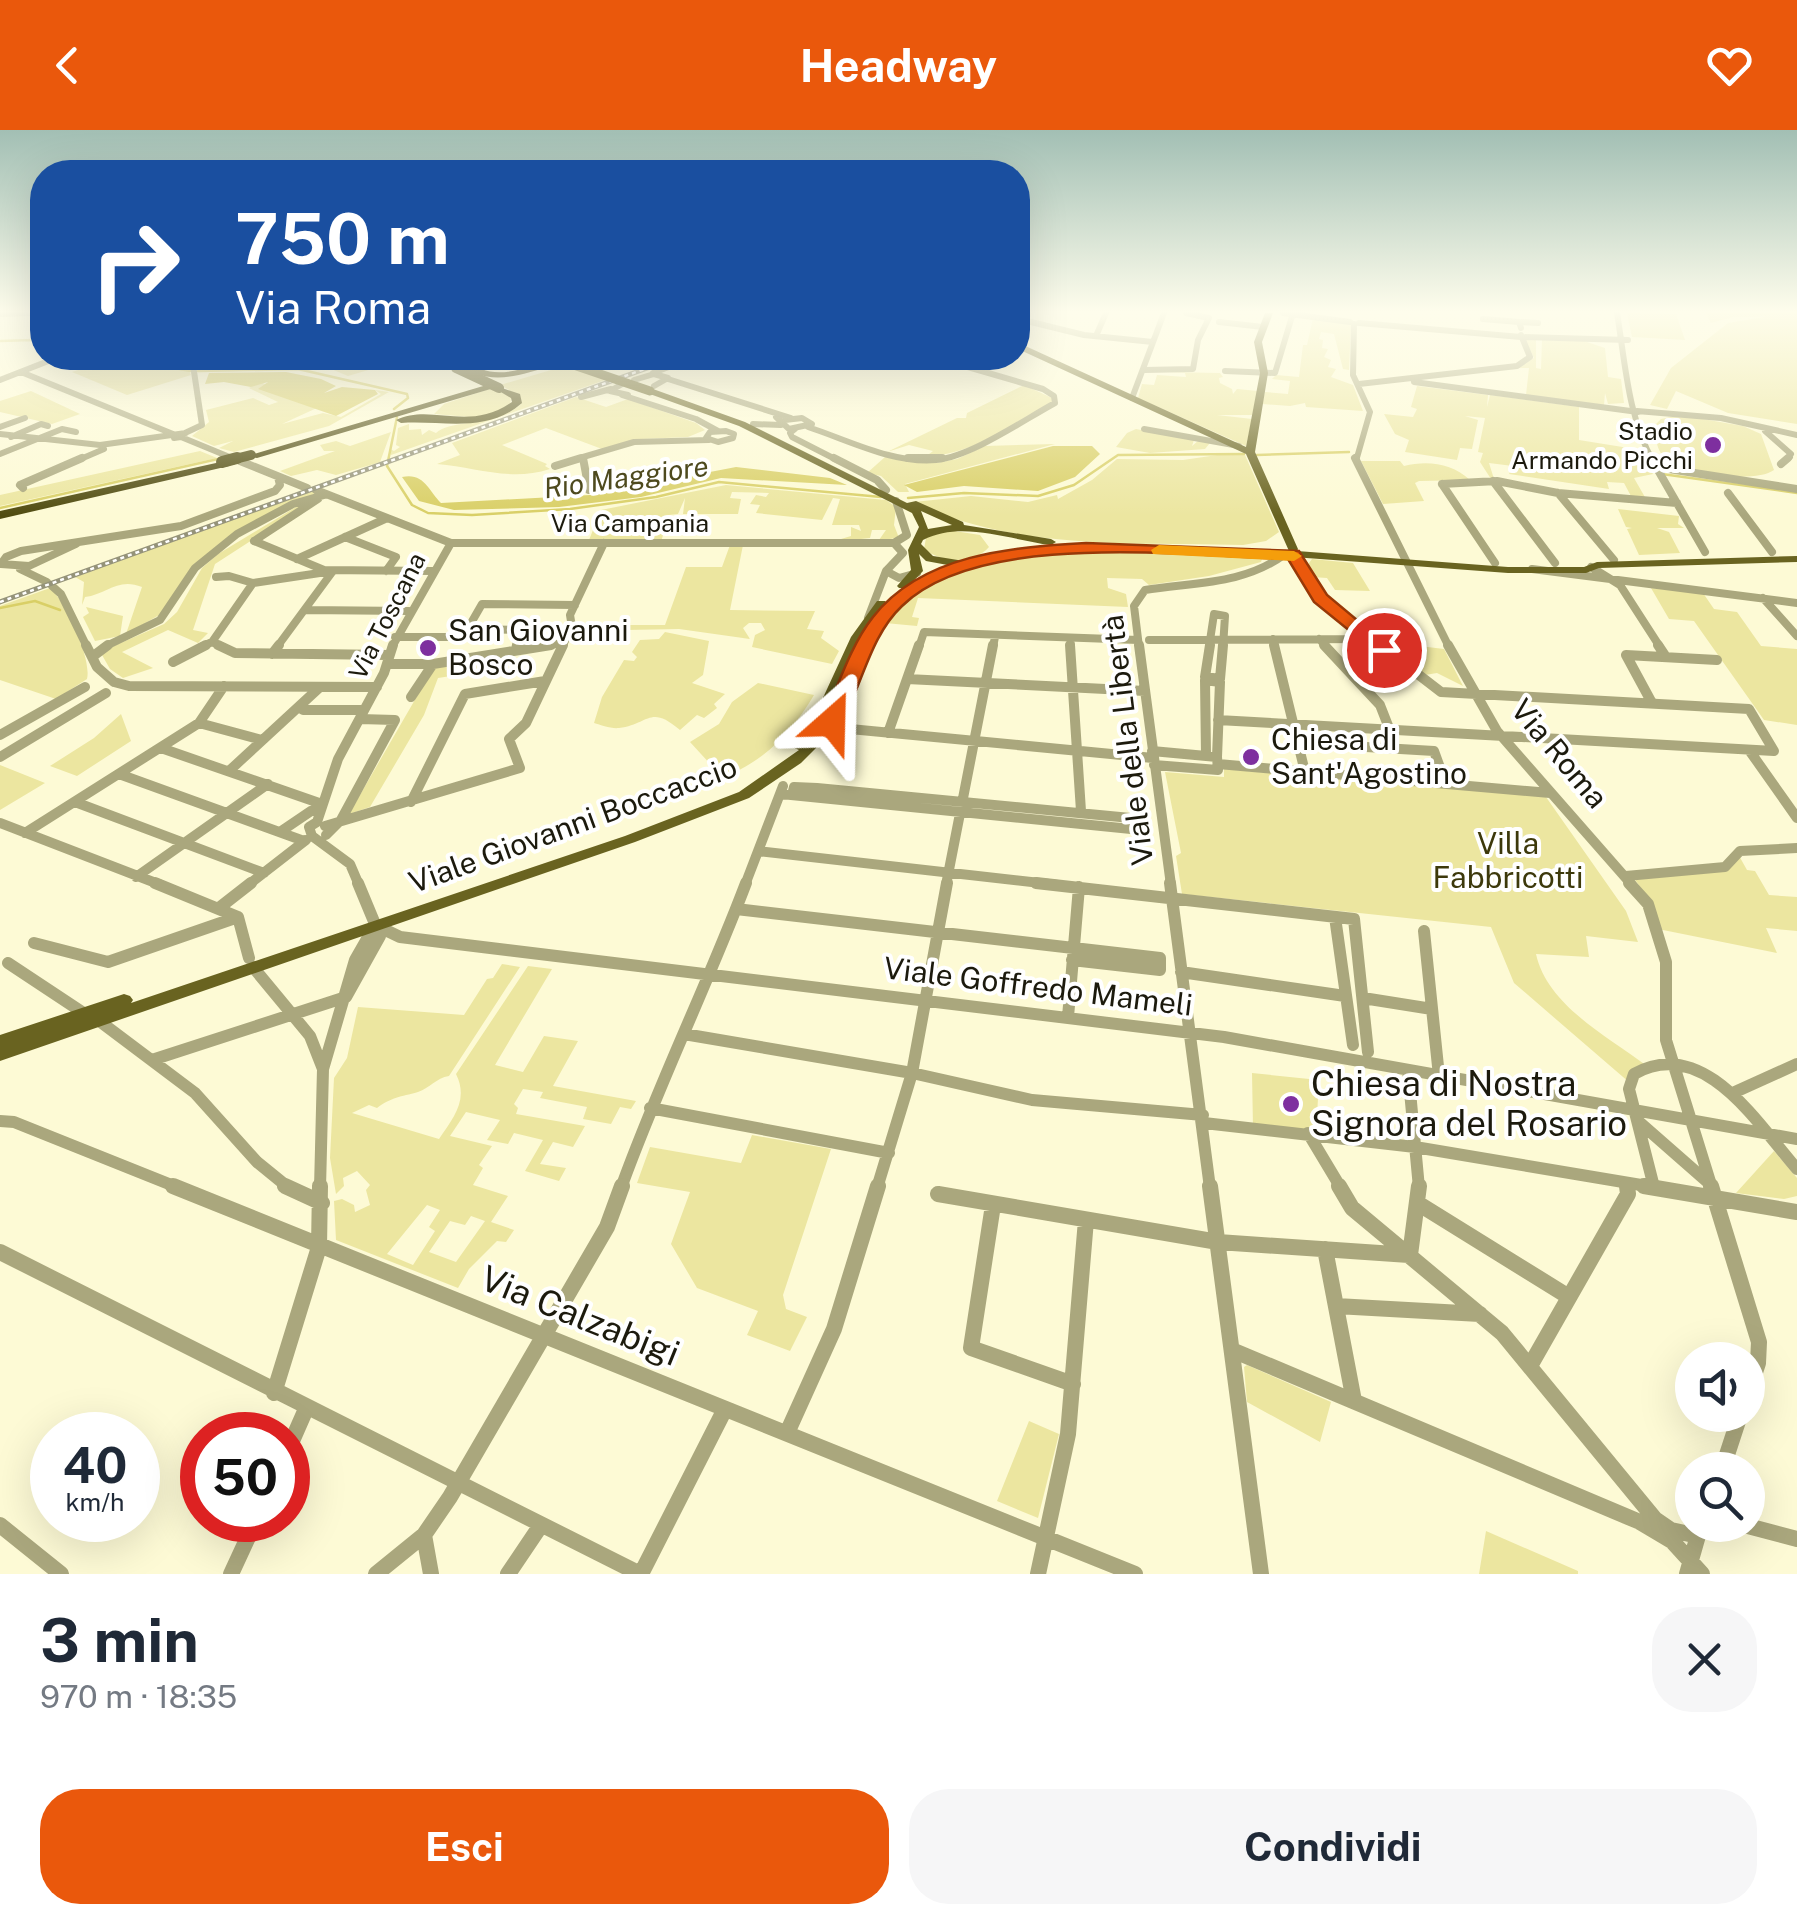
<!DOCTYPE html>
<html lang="it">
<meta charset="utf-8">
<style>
body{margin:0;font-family:"Public Sans",sans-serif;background:#f6f6f7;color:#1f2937;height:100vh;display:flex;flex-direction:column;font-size:38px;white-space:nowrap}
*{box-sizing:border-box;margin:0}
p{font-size:32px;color:#747a83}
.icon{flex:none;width:55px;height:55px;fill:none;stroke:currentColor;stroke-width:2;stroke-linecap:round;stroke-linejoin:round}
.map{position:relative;height:1444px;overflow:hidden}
.details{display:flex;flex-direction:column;background:#fff;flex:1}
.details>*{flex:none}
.hud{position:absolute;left:30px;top:30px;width:1000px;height:210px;border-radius:40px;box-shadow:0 10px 40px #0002;background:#1a4fa0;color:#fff;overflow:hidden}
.tools{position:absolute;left:1675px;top:1212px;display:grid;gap:20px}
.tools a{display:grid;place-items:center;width:90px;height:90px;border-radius:50%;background:#fff;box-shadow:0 10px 40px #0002;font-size:50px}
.speed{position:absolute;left:30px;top:1282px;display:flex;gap:20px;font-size:50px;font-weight:700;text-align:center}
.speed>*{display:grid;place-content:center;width:130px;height:130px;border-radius:50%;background:#fff;box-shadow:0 10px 40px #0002;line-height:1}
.speed small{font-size:25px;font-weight:400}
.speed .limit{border:15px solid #d22;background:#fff;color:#111}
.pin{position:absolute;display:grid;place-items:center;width:85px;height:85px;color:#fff;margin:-42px;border:5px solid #fff;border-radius:50%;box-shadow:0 2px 10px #0007}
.me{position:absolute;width:110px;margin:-55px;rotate:25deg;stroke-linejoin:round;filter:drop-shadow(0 0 8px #0008)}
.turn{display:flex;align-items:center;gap:35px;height:210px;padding:0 40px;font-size:45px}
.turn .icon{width:130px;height:130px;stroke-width:2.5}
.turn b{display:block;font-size:70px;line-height:85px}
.round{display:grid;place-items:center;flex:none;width:105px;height:105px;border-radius:40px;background:#f6f6f7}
.summary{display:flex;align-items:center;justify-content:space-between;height:170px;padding:0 40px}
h1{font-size:60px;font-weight:700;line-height:75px}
.cta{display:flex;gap:20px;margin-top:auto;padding:20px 40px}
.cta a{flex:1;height:115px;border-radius:40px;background:#ea580c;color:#fff;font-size:40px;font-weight:700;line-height:115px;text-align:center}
.cta a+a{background:#f6f6f7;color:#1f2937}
header{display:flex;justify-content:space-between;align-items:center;height:130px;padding:0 40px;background:#ea580c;color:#fff;font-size:45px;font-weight:700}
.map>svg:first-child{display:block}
</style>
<header><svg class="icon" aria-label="back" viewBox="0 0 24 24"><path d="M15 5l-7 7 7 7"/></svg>Headway<svg class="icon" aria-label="heart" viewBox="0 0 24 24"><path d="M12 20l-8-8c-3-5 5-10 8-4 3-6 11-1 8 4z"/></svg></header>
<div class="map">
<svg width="1797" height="1444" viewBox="0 0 1797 1444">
<rect width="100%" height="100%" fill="#fdfad5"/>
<path fill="#ece6a0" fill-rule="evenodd" d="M1627,183L1676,184L1685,210L1632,207Z
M1706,183H1797V294L1728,283L1676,261L1667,279L1650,275L1671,238L1728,193L1770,186L1733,187L1711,193Z
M1313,188L1351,195L1349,240L1343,239L1334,204L1321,202L1319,209L1323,210L1322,218L1328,219L1324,227L1331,230L1328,237L1336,239L1331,247L1353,255L1363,281L1306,277L1305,273L1290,276L1262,274L1265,262L1288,264L1290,251L1272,249L1276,245L1299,247L1303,215H1307Z
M1536,209V238L1541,239L1542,210L1584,211L1605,218L1608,247L1621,249L1624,273L1608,274L1605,263L1604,275L1526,265L1529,238H1518L1534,228L1525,210Z
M106,228H190L186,235L191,245L127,265L72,242L106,231Z
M236,228H265L270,232L271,228L358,231L360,237L381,235L386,228L399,231L348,246L324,236L291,233L288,237L295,238L215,240Z
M568,235L608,249L391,325L390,319L394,321L400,317L396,315L398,298L409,294V300L421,299L422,305L429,300L436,303C450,289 496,297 521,274L518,265L500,255Z
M1169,242L1220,243L1223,247L1219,248L1220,253L1232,259L1233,264L1237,259L1258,261L1252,285H1217L1252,289L1246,316L1138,268L1142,254L1154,255L1157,245L1186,247L1185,243Z
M260,252L319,277L282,294L323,283L341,287L381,264L375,260L389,262L329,296L234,322L219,318L233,311L214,316L192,306L209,292L206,280L253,268L269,275L278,272L249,258Z
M1024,255L1052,268V274C999,302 958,336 896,324L924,328L933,321L909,315L887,322L957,288H966L967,283Z
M1417,256L1488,265L1487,277L1490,265L1579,277V310L1635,319L1653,344L1634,348L1646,369L1632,368L1624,353L1607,352L1609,359L1509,344L1513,336L1489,333L1494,349H1491L1480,332L1483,323L1478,322L1485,288L1465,286L1478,290L1472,319L1460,318L1457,330L1405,322L1409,310L1395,304L1384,284L1413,287L1417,279L1411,277Z
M492,258L511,267L510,276L480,288L434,284L444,274Z
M31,261L80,284L52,294L0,282V271Z
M576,267L606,277L628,269L696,293L705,300L688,307L642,309L602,319L546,298L502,315L547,334L545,336L550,339C510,352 476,337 437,334L460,325L452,313Z
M1680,285L1743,296L1761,304L1774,340C1755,354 1681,344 1664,327C1656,320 1656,306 1654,296L1661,289Z
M1136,299L1194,310L1192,316L1198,311L1210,313L1205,319L1150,323L1116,317L1127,303Z
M391,302L380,332L374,334L336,345L317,340L291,346L280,341L335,321H324L320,315L336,311L350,316Z
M1055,314L905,354L909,362H898L881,346L867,343L885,327L937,333L957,329L985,316Z
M200,321L217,328L0,376V365Z
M1231,323L1245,325L1279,402L1266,411L1243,415C1133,412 1014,421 914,372L971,366L1028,372L1057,365L1058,369L1092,350L1117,329L1183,330Z
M1361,331H1400L1404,336C1427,330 1452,333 1470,350L1419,351L1415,353L1424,371L1383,374Z
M726,355L886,370L896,377L894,395L899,408L879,410L886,400H872L870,408L843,411L841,409L851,406V397L861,401L859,395H832L840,369L833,368L822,390L756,383L760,375L750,374L756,365L766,367L769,363L732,362L730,368L741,369L738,384H683L685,368L678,384L669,385L661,412L589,410L601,380Z
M313,361L318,363L294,371L194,434L161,484L126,504L142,457C118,447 107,464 85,467L82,475L84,452L75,447Z
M317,368L215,434L193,500L208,503L198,513L168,500L122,522L153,538L123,548L110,539L102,525L107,519L164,494L177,482L202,438L218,424L301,374Z
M1618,379L1679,386L1678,394L1684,398H1657L1669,402L1680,423L1639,425L1627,399L1632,398L1626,397Z
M948,400L980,405L989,417C973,435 942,433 924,419L926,408Z
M730,415H743L730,480L815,481L807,499L824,501L821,508L839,521L832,534L752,517L755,505L765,500L761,493H749L743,498L750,509L679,499L626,500L628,495H665L686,437H722Z
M1088,420L1263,426L1261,432L1209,446L1149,455L1142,449L1107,448L1108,458L1126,464L1128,477L918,468L912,487L919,488L917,496L885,493C929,431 1019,424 1088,420Z
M1312,429L1353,433L1370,461L1335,460L1327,448L1312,447L1306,437Z
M50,458C66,472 92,529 87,549L56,569L0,550V476Z
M1651,458L1703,463L1714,479L1737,482L1761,516L1797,519V595L1764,590L1694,491L1669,489Z
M86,477L123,486L120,506L95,511L83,487L89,483Z
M665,502L709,511L703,545L692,553L725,564L714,574L717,578L704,588L697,585L680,600C650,574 649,594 619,598C611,599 601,595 594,593L602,567L624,530L634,531L637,527L632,522L640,510L659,509Z
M1411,515L1444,519L1463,556L1437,543L1425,545L1384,516Z
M496,526L503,538L438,548L424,585L370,677L349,684L435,535Z
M758,553L814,565C790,605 766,629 723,648L690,612L719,594L732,572Z
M121,584L131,611L77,646L50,636L94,608Z
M0,635L45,653L0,680Z
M1224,639L1546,667L1626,781L1638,812L1586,806L1589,827L1536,824C1547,875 1607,906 1647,936L1630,953L1514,853L1491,797L1182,764L1176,726L1181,723L1165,642L1224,647Z
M1738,724L1747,740L1755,741L1769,765L1797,767V801L1766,798L1777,823L1658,799L1649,769L1633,747L1708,741Z
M502,834L520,837L449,946C436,948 430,958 418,962C400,967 392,967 377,978L369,975L352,983L439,1009C453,988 469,970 456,944L528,836L552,839L495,935L523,942L544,906L578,911L553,956L636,971L631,979L620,977L611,994L583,989L587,977L540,968L543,962L523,959L514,974L518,978L516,984L585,996L573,1017L553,1012L540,1034L566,1038L559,1051L525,1041L543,1010L514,1003L508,1014L487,1010L500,990L466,982L450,1006L492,1016L479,1035L483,1038L473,1055L508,1066L491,1092L514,1100L506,1112L497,1111L469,1139L458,1158L336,1110L334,1071L342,1069L354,1075L355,1082L370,1075L366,1060L370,1055L357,1041L343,1048L344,1056L336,1064L330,1028L334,948L347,928L358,877L464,885L487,849L493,848ZM427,1075L440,1080L429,1097L435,1101L413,1135L387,1124ZM471,1086L485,1091L456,1132L429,1122L450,1091L465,1095Z
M1252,943L1319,950L1316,1004L1253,998Z
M752,1005L831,1019L783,1165L786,1179L807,1187L790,1221L747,1205L758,1181L697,1158L671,1114L690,1062L637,1053L650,1017L741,1033Z
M1774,1021L1797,1048V1066L1784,1069L1736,1063Z
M1247,1235L1331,1272L1320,1312L1247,1272L1244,1237Z
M1029,1291L1059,1304L1038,1388L997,1371Z
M1486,1401L1578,1441V1444H1479Z"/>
<path fill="#d9cf66" d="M286,242L321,249L336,256L324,263L342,257L375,260L378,264L336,286L258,259L268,252L251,257L224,252L205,254L209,243Z
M1053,316H1092L1100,324L1075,347L1038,361L964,356L917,362L904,355Z
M736,337L830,348L847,355L721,348L641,367L559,377L454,380L419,371L402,347C424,342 429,361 441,373L590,365Z"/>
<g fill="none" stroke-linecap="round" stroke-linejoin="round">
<path stroke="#d9cf66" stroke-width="2.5" d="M0,211L33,210L42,217
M123,228L190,241
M198,241L298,239L407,264L408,268L394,279
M397,287L387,336L412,375L428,383L472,385L570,379L656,367L719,352L881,367
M1257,325L1349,322
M1662,344L1797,363
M908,368L964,363L1038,366L1074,355L1118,325L1244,324
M0,378L218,329
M0,478L35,471L60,480"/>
<path stroke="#aaa77d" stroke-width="6" d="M1283,183L1350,192
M1617,183C1625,231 1628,288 1653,331
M0,184L31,183
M1483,189L1519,192
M1027,191L1084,205L1153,212
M1219,192L1263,197
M1359,193L1521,207L1628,210
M1354,194L1353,245L1370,282L1356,331
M1521,198L1519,192L1538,193
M1018,203L1029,183
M1096,206L1106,183
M352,228L383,232L373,236L361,234L365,231
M944,228L952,233L970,232L972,228
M1144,240L1193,239L1198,210L1209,188L1186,183
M1225,241L1275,243L1293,183
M21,242L173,304
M653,243L692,228
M668,249L791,288
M0,250L56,228
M634,250L654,244L668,248L654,256
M1414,252L1638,282
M624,253L610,261L628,265
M1359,254L1517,236L1530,227L1521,205
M622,265L696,289L718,301
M581,267L611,259
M1132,268L1164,183
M1637,281L1721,288L1797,305
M776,287L789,299L812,294L802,288L785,290
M753,294L781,295
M0,297L25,288
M808,297C848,310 893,334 936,330C972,326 1022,291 1055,273L1054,266L1043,259L954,233
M795,299L790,303L792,307L839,331
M1144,299L1239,316
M726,301L734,304L733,308L718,312L706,308L710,302Z
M1765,301L1791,324
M185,303L202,295L193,235L196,228
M0,304L100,315L186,303
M11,307L41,294L48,296
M174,308L181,307L232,328
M0,324L62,299L76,302
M76,331L104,319
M572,331L582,328
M584,331L583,327L634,312L709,310
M1785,331L1790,327"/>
<path stroke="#aaa77d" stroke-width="8" d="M583,328L589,360
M834,328L877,350L886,360
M908,328H942
M1355,328L1449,517
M1651,328L1705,422
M240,331L307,358
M1781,334L1788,328
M555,336L581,328
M1656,337L1797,359
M1493,351L1555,433
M1442,354L1497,351L1558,363L1677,373
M1442,354L1495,433
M23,358L20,355L82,328
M316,360L451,413H894
M1558,363L1614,430
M1728,363L1772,422
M345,407L396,427L386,441
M254,411L324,440L432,441
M254,411L318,369
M894,413L907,405L896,371
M76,414L29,436L1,434L6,427L21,421L181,396L275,361L280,355L278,347
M1293,424L1320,468L1384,517
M297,429L385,389
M1591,437L1620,455L1660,517
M20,439L47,452
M1532,439L1797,473
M886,441L899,448L917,443
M216,447L229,446L253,453
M52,456L61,464L87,517
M1763,468L1797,506
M305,480L409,481
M868,488L886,441L903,423L894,413
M572,497L623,498
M468,499L520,500L517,517
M395,507H463L482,474L575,475
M1070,508L1071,517
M1273,509L1275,517
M1319,509L1327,517
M1149,510L1369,509
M104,517L160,490L195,438L237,404L293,374L324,365
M201,517L212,512
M223,517L212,512L253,453L333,441
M277,517L333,441
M392,517L451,413
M536,517L563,513
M562,517L572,497L570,485L604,413
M919,517L924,502L1138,510
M993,517L995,507
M1139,517L1134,476L1145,460C1193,452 1244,455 1285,424
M1209,517L1214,484L1225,486L1223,517"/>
<path stroke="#aaa77d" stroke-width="10" d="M86,515L97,537L114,552
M218,515L235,523L389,525
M1070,515L1081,681
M1139,515L1171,755
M1210,515L1205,547L1220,549L1223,515
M1274,515L1305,642
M1324,515L1380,575L1389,598
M1448,515L1497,601L1632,755
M1658,515L1666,527
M516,520L517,515
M272,524L279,515
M92,527L108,515
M173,532L206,515
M387,534H433L551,515
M907,549L1145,561
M114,552L129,556L377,557
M411,567L433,534
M1652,573L1626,525L1717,530
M303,580H364
M1218,590L1774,621L1749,579L1441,562L1380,515
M199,593L262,610
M829,597L1153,628
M888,603L919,515
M0,605L85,557
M1298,613L1434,621L1446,654
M161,618L322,674
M1749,620L1797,688
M1152,621L1217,627L1218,640L1154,635
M1206,625L1205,550L1220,552L1217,627
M0,627L106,563
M1218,634L1550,663
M229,641L320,557
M119,644L304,711
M781,664L1141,700L1144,696L1141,689L817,658L794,657L792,665
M75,672L264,743
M411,672L465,564L545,551
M0,693L161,755
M325,696L520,638L509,609L526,593L563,515
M280,702L311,681L321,679
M25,703L199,593L224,556
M326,705L341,690L395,590L360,589
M312,706L309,697L317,692L338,629L384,543L393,515
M312,706L350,734L359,755
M758,721L1058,755
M1626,746L1725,737L1740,721L1797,718
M136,747L268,654
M248,755L306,710
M745,755L783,656
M946,755L993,515"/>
<path stroke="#aaa77d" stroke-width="12" d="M155,753L238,787L249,828
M1036,753L1354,789L1368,922
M1170,753L1210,1058
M1629,753L1648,774L1666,832V910L1712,1058
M219,778L251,753
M736,779L1160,828V840L1072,830
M1335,787L1353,915
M375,795L400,807L1224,907L1797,1009
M1424,801L1439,946
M34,813L108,832L238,787
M8,833L85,884
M253,837L310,906L323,939L320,1058
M1181,842L1345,866
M346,867L380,806L358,753
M1363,868L1432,879
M1068,887L1079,757
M98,890L195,963L257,1032L289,1058
M684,904L912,943L1032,970L1203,985
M155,929L346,867
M323,939L355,830L375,795
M1408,940L1419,1058
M1735,962L1797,934
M650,978L889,1023
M0,991L14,992L179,1058
M1638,991L1711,1055
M1204,993L1415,1017L1659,1058
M1308,1003L1341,1058
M1626,1053L1627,1058
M1654,1057L1629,959L1634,944C1704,904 1759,996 1797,1039
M621,1058C658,955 707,856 746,753
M877,1058L912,943L947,753"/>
<path stroke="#aaa77d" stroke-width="16" d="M173,1056L1135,1444
M285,1056L322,1073
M1210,1056L1261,1444
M1339,1056L1352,1078L1502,1203L1655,1389L1671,1400L1698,1406
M1644,1056L1797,1082
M1711,1056L1759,1212L1758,1233L1748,1264
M938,1064L1218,1112L1409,1125
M1419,1074L1569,1167
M993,1075L971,1218L1073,1254
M1325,1119L1354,1271
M0,1122L640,1444
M1410,1125L1419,1056
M1336,1176L1480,1184
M1232,1220L1640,1392L1672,1411L1702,1444
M1530,1236L1628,1064L1627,1056
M274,1263L319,1117L320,1056
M787,1303L834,1199L878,1056
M288,1320L306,1279
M1722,1340L1740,1285
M0,1395L61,1444
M1744,1395L1797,1409
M424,1405L431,1444
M231,1444L256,1390
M376,1444L424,1405L450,1367L607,1097L622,1056
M508,1444L541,1395
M641,1444L725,1279
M1038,1444L1068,1304L1086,1090
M1687,1444L1701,1395"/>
<path fill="#696320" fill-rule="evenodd" d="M1265,183H1273L1262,212L1268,243L1255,322L1298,419L1297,421L1508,437H1584L1597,432L1797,426V432L1599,438L1586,443H1508L1293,427L1087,421L1029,424L973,436L928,454L894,479L880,500L834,600L801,633L749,668L635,712L0,931V905L124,864L130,866L133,870L131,873L625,706L739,662L799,620L790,616L816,583L851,507L877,471H885L887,473L863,507L842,555C874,488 881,466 953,436L926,431L919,424L923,441L907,458H899L897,456L911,440L908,420L919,397L912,383L739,296L647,263V259H653L745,292L907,373L916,371L963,392L964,395L1051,409L1056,412L1051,415C1010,410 962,390 923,410L921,414L933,426L964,431L1029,418L1087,415L1289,421L1246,324L1018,219V214H1021L1246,317L1260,243L1254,212ZM921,381L952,395L928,399Z"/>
<path fill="#504b10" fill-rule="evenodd" d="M456,228H466C490,255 527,237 557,228L561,232L590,228L556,239L551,236C518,246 482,259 456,228Z
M490,254L520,264L522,273C487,304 443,290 401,293L396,290C432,273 468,303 512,272L511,268L494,258L257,328L247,326Z
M225,331L229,332V336L0,389V381Z"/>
<defs>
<path id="rail" d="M0,472L675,228"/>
</defs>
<use href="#rail" stroke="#959379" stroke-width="5"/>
<use href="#rail" stroke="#fff" stroke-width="2.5" stroke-dasharray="4" stroke-linecap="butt"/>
<path stroke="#696320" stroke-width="9" d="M553,228L650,261"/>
<path stroke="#504b10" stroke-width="10" d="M456,238L499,258
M227,331L251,325"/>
<path stroke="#504b10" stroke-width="12" d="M222,332L237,328"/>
</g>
<linearGradient id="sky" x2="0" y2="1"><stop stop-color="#a2bfb4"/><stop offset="0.47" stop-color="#fefdec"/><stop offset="1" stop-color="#fefdec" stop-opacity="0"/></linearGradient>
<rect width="1797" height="386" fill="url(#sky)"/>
<path fill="#ea580c" stroke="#983908" stroke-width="2.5" d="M1086,413L1299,421L1327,465L1393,520L1390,523H1377L1314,472L1288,429C1186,426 980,400 902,476C869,507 862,558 839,596L832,598L822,592C837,559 850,516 873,487C922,424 1012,417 1086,413Z"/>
<path fill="#f59e0b" d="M1159,415L1294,421L1302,426L1294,431L1153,424L1151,420Z"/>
<g fill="#7e2f9f" stroke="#fff" stroke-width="4">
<circle cx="1713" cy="315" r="10"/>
<circle cx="428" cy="518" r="10"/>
<circle cx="1251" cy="627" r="10"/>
<circle cx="1291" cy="974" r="10"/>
</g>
<g text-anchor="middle" stroke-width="8" stroke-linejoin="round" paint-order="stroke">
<g font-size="25" fill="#1c1a0d" stroke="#fff" text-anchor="end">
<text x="1693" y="310">Stadio<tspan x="1693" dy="29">Armando Picchi</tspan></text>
</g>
<g font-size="25" fill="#1c1a0d" stroke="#fff">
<text x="630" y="402">Via Campania</text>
<text transform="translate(387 486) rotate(-63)" y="9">Via Toscana</text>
</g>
<g font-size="28" font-style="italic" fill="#4e4a1e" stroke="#fff">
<text transform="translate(626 347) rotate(-8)" y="10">Rio Maggiore</text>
</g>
<g font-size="30" fill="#1c1a0d" stroke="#fff" text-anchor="start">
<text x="448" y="511">San Giovanni<tspan x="448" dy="34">Bosco</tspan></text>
<text x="1271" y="620">Chiesa di<tspan x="1271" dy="34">Sant'Agostino</tspan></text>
</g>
<g font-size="30" fill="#1c1a0d" stroke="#fff">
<text transform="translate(1128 610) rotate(-97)" y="10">Viale della Libertà</text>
<text transform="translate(1559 624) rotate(50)" y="10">Via Roma</text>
<text transform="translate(573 695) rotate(-20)" y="10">Viale Giovanni Boccaccio</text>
<text transform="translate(1038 857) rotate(7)" y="10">Viale Goffredo Mameli</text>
</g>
<g font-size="30" fill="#3d390b" stroke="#fff">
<text x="1508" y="724">Villa<tspan x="1508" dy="34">Fabbricotti</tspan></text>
</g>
<g font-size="35" fill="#1c1a0d" stroke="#fff" text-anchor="start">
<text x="1311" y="966">Chiesa di Nostra<tspan x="1311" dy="40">Signora del Rosario</tspan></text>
</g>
<g font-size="35" fill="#1c1a0d" stroke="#fff">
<text transform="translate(580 1186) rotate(22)" y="12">Via Calzabigi</text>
</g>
</g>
</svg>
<div class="tools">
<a><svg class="icon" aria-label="sound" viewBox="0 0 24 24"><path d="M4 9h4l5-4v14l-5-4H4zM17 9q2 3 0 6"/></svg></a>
<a><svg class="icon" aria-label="search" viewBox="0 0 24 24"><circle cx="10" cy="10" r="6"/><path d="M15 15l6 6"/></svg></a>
</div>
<div class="speed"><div>40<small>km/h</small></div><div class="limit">50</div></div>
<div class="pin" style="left:1384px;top:520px;background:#d93025"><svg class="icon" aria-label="arrive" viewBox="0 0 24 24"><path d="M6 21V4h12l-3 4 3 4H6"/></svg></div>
<svg class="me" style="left:832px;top:592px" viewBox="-20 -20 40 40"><path d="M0-17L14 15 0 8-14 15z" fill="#ea580c" stroke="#fff" stroke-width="4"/></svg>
<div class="hud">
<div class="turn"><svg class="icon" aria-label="right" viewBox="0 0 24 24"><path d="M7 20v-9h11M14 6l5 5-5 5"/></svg><div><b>750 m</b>Via Roma</div></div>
</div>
</div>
<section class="details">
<div class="summary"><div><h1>3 min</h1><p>970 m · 18:35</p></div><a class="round"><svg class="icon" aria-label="close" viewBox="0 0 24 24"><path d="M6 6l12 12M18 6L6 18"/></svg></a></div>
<div class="cta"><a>Esci</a><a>Condividi</a></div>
</section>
